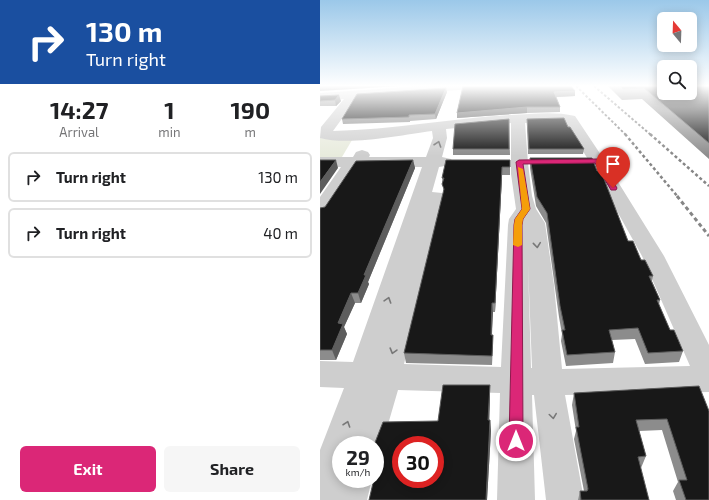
<!DOCTYPE html>
<style>
body{margin:0;font-family:"Exo 2",sans-serif;background:#f6f6f6;color:#202124;height:100vh;display:flex;flex-direction:column;font-size:15px;white-space:nowrap}
*{box-sizing:border-box;margin:0}
p{font-size:13px;color:#757577}
.icon{flex:none;width:22px;height:22px;fill:none;stroke:currentColor;stroke-width:2;stroke-linecap:round;stroke-linejoin:round}
.map{position:relative;flex:1;overflow:hidden}
.details{display:flex;flex-direction:column;background:#fff;width:320px}
.details>*{flex:none}
.banner{background:#1a4fa0;color:#fff;overflow:hidden}
.needle{width:26px;rotate:341deg}
.controls{position:absolute;left:337px;top:12px;display:grid;gap:8px}
.controls a{display:grid;place-items:center;width:40px;height:40px;border-radius:6px;background:#fff;box-shadow:0 2px 10px #0003;font-size:20px}
.speed{position:absolute;left:12px;top:436px;display:flex;gap:8px;font-size:20px;font-weight:700;text-align:center}
.speed>*{display:grid;place-content:center;width:52px;height:52px;border-radius:50%;background:#fff;box-shadow:0 2px 10px #0003;line-height:1}
.speed small{font-size:10px;font-weight:400}
.speed .limit{border:6px solid #d22;background:#fff;color:#111}
.pin{position:absolute;display:grid;place-items:center;width:34px;height:34px;color:#fff;margin:-41px -17px;border-radius:50% 50% 50% 0;rotate:-45deg;box-shadow:0 0 4px #0007}
.pin .icon{rotate:45deg}
.me{position:absolute;width:44px;margin:-22px;rotate:0deg;stroke-linejoin:round;filter:drop-shadow(0 0 3px #0008)}
.turn{display:flex;align-items:center;gap:14px;height:84px;padding:0 20px;font-size:18px}
.turn .icon{width:52px;height:52px;stroke-width:2.5}
.turn b{display:block;font-size:28px;line-height:34px}
.eta{display:flex;justify-content:space-evenly;align-items:center;height:68px;text-align:center}
.eta b{font-size:24px;font-weight:700;line-height:28px}
.primary-button{display:flex;gap:8px;margin-top:auto;padding:8px 20px}
.primary-button a{flex:1;height:46px;border-radius:6px;background:#db2777;color:#fff;font-size:16px;font-weight:700;line-height:46px;text-align:center}
.primary-button a+a{background:#f6f6f6;color:#202124}
ul{padding:0;list-style:none}
li{display:flex;align-items:center;gap:12px;height:50px;margin:0 8px 6px;padding:0 12px;border:2px solid #e0e0e0;border-radius:6px}
li div{flex:1}
li b{display:block;font-size:15px}
li em{font-style:normal}
main{display:flex;flex:1;min-height:0}
.map>svg:first-child{display:block}
</style>
<main>
<section class="details">
<div class="banner">
<div class="turn"><svg class="icon" aria-label="right" viewBox="0 0 24 24"><path d="M7 20v-9h11M14 6l5 5-5 5"/></svg><div><b>130 m</b>Turn right</div></div>
</div>
<div class="eta">
<div><b>14:27</b><p>Arrival</p></div>
<div><b>1</b><p>min</p></div>
<div><b>190</b><p>m</p></div>
</div>
<ul>
<li><svg class="icon" aria-label="right" viewBox="0 0 24 24"><path d="M7 20v-9h11M14 6l5 5-5 5"/></svg><div><b>Turn right</b></div><em>130 m</em></li>
<li><svg class="icon" aria-label="right" viewBox="0 0 24 24"><path d="M7 20v-9h11M14 6l5 5-5 5"/></svg><div><b>Turn right</b></div><em>40 m</em></li>
</ul>
<div class="primary-button"><a>Exit</a><a>Share</a></div>
</section>
<div class="map">
<svg width="389" height="500" viewBox="0 0 389 500">
<rect width="100%" height="100%" fill="#fff"/>
<path fill="#e8ebdd" d="M0,138L32,140L22,157H0Z"/>
<g fill="none" stroke-linecap="round" stroke-linejoin="round">
<path fill="#cecece" fill-rule="evenodd" d="M102,86H157L155,88L151,89L37,98L13,131C73,130 132,118 191,115C212,114 234,111 255,116L285,161L344,256L389,345V392L245,395L264,500H226L214,395H212L215,500H177L180,393L78,390L62,445L57,457L55,458V445H21V479H52L47,500H0V450L24,388L0,387V361L33,362L102,167H40L37,168L7,215L0,217V197L21,167H0V157H33L36,152L42,150L48,152L50,155L49,157H106L113,138L112,131C82,135 28,146 0,138L1,127L24,99L0,101V93ZM235,121L245,122L269,161L322,256L370,366L242,369L234,285L225,223L216,209L212,196L208,163L205,123ZM191,123V174L196,209L189,219L188,225L181,367L84,364L124,197L122,193L112,192L119,167L131,165L133,162L131,159L122,157L127,138L126,129ZM208,264L212,368H211Z"/>
<path stroke="#868686" stroke-width="2" stroke-dasharray="2.5 2" stroke-linecap="butt" d="M256,86L306,135
M274,86L331,135"/>
<path stroke="#868686" stroke-width="2.5" stroke-dasharray="3 2.5" stroke-linecap="butt" d="M305,134L358,197
M330,134L389,186"/>
<path stroke="#868686" stroke-width="3" stroke-dasharray="4 3" stroke-linecap="butt" d="M357,196L389,236"/>
</g>
<path fill="#8c8c8c" d="M143,86L255,96L236,97L240,107V112L207,113L137,118V113Z
M288,86H389V159L322,99L302,100Z
M127,92L116,119L90,121V122L23,124L22,119Z
M0,96L21,101L16,106H0Z
M189,119L190,155H133V149Z
M207,119L248,127L264,149L263,154H208Z
M210,158L277,171L308,241L333,276L332,281L340,300L339,305L350,330L363,351L359,362L325,364L315,339L292,340L295,352L293,363L246,366L241,341L242,334L239,317L226,223L216,206L210,168Z
M93,160L95,168L48,282L49,284L41,303H35L24,327L27,334L16,360H0V208L5,207Z
M190,160V175H182L175,312H173L172,335H173V345L172,365L86,363L84,353L124,193L122,178Z
M379,386L389,500H356L353,491L358,482L342,430L319,431L326,456L321,468H320L329,500H258L260,491H264L254,439L256,431L252,405L254,393Z
M170,396L169,420H170L171,431L167,500H49L57,467H55V445L118,421Z"/>
<path fill="#5d5d5d" d="M0,86H80L0,91Z
M126,88L127,92L116,119L115,114Z
M255,91V96L234,97V92Z
M19,95L21,101L16,106L15,100Z
M207,107V113L137,118V113Z
M16,160L18,168L0,194V182Z
M93,160L95,168L48,282L49,284L41,303L38,293L44,275Z
M182,167V175L175,312V303Z
M31,293L35,303L24,327L27,334L16,360L12,350L18,323Z
M172,303L173,312L171,345V335Z
M170,385V396L169,431L168,420Z
M170,420L171,431L167,500H166Z
M49,439L51,445H49Z"/>
<path fill="#181818" stroke="#5d5d5d" fill-rule="evenodd" d="M143,86H251L255,91L234,92L240,107H207L137,113Z
M300,86H344V93H370V86H389V143L324,88L303,89Z
M126,88L115,114L89,115V117L22,119L37,94Z
M19,95L15,100L0,101V96Z
M244,118L248,127H250L264,149H209L207,119Z
M189,119V149H133L135,124Z
M210,158H272L277,171H280L284,179L308,241H313L321,260H325L333,276H329L340,300H337L350,330H354L363,351L328,353L318,328L289,330L295,352L247,355L242,330H245L240,306L227,213L217,197Z
M0,160H16L0,182Z
M93,160L44,275H46L38,293H31L18,323L23,324L12,350H0V208L5,207L36,161Z
M126,160H190V167H182L175,303H172L171,335H173L172,356L84,353L124,189L122,184L124,178H122Z
M123,385H170L168,420H170L166,500H49L54,479H55V474L59,456H55V445H54L63,422L118,421ZM81,445H115V479H81Z
M379,386L389,411V500H366L359,480H367L347,419L316,420L326,456L318,457L329,500H261L260,491H267L268,489L256,427H259L254,393Z
M49,439V445H47Z"/>
<defs><path id="oneway-chevron" d="M-2-3.5L2.5 0L-2 3.5" fill="none" stroke-width="1.6" stroke-linecap="round" stroke-linejoin="round"/></defs>
<g stroke="#787878">
<use href="#oneway-chevron" transform="translate(118 144) rotate(-71)"/>
<use href="#oneway-chevron" transform="translate(217 245) rotate(84)"/>
<use href="#oneway-chevron" transform="translate(68 300) rotate(-72)"/>
<use href="#oneway-chevron" transform="translate(73 351) rotate(106)"/>
<use href="#oneway-chevron" transform="translate(233 416) rotate(82)"/>
<use href="#oneway-chevron" transform="translate(27 424) rotate(-71)"/>
</g>
<linearGradient id="sky" x2="0" y2="1"><stop stop-color="#9bc8e9"/><stop offset="0.55" stop-color="#fff"/><stop offset="1" stop-color="#fff" stop-opacity="0"/></linearGradient>
<rect width="389" height="156" fill="url(#sky)"/>
<path fill="#db2777" stroke="#8e194d" d="M277,159L281,161L297,188L296,190H291L275,163L203,164L210,209L203,219L202,225L203,441L201,446L196,448L191,446L189,441L194,225L195,219L202,209L196,162L199,160Z"/>
<path fill="#f59e0b" d="M198,167L203,169L210,209L203,219L202,225V245L198,247L193,245L194,225L195,219L202,209Z"/>
</svg>
<div class="controls">
<a><svg class="needle" viewBox="-14 -14 28 28"><path d="M0-13l5 13h-10z" fill="#e53935"/><path d="M0 13l5-13h-10z" fill="#757577"/></svg></a>
<a><svg class="icon" aria-label="search" viewBox="0 0 24 24"><circle cx="10" cy="10" r="6"/><path d="M15 15l6 6"/></svg></a>
</div>
<div class="speed"><div>29<small>km/h</small></div><div class="limit">30</div></div>
<div class="pin" style="left:293px;top:188px;background:#d93025"><svg class="icon" aria-label="arrive" viewBox="0 0 24 24"><path d="M6 21V4h12l-3 4 3 4H6"/></svg></div>
<svg class="me" style="left:196px;top:441px" viewBox="-20 -20 40 40"><circle r="17" fill="#db2777" stroke="#fff" stroke-width="3"/><path d="M0-11L8 9 0 5-8 9z" fill="#fff"/></svg>
</div>
</main>
